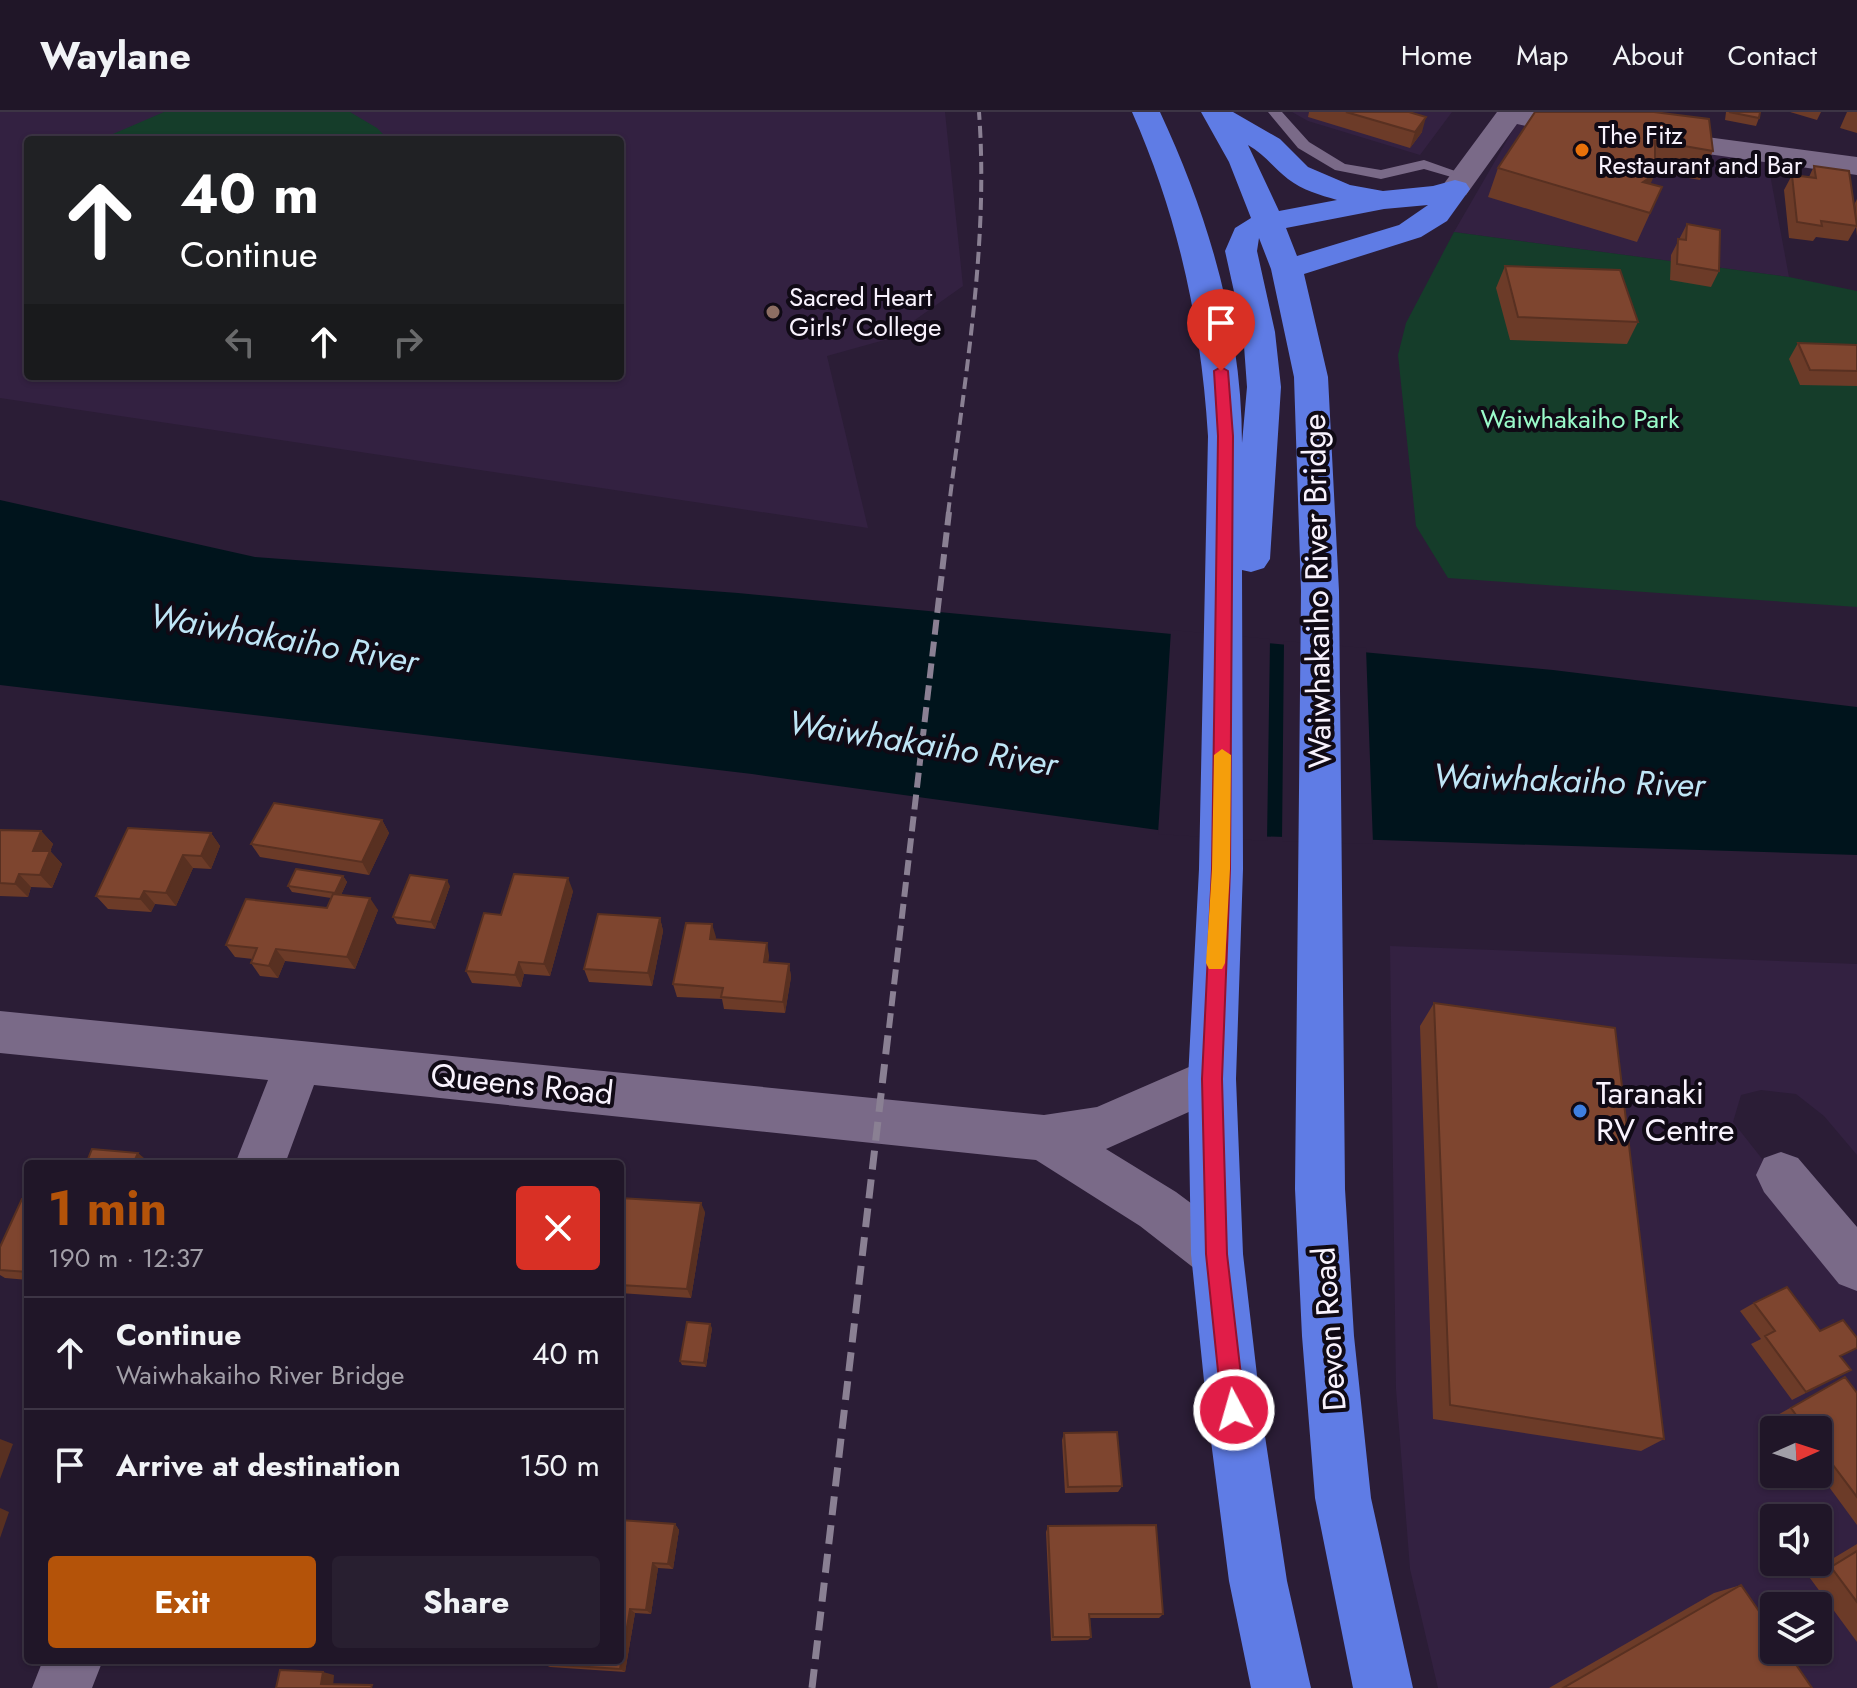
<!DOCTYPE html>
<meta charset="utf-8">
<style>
body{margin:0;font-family:Jost,sans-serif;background:#281f30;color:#f1f3f6;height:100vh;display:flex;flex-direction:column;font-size:30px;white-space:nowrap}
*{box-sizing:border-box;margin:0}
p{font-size:26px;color:#a29fa8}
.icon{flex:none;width:44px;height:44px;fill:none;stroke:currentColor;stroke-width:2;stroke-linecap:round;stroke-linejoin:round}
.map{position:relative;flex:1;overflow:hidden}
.drawer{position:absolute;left:24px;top:1048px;width:600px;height:504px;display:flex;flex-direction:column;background:#201628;border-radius:8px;box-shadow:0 2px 6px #0004,0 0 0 2px #3d3545}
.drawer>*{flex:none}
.banner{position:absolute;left:24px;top:24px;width:600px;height:244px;border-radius:8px;box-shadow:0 2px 6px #0004,0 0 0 2px #3d3545;background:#202124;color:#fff;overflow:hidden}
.needle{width:52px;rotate:87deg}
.buttons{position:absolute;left:1760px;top:1304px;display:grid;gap:16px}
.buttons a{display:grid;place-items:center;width:72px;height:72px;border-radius:8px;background:#201628;box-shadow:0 2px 6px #0004,0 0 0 2px #3d3545;font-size:40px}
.pin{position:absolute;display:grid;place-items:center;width:68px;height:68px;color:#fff;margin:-82px -34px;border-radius:50% 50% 50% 0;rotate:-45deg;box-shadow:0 0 8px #0007}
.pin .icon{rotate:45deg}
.me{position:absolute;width:88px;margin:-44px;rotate:354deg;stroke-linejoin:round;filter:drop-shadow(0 0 6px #0008)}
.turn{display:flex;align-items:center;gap:28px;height:168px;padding:0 24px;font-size:36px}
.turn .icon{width:104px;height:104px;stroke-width:2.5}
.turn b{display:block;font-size:56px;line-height:68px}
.lanes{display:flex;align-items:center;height:76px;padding:0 24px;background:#0003;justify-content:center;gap:40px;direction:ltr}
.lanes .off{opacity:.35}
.round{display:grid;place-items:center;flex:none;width:84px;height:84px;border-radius:8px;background:#281f30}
.head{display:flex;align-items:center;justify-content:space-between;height:136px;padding:0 24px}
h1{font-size:48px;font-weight:700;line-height:60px;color:#b45309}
.action{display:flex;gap:16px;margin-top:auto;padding:16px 24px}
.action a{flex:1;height:92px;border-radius:8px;background:#b45309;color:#fff;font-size:32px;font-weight:700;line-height:92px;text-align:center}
.action a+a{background:#281f30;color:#f1f3f6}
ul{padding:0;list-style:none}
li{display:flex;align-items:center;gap:24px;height:112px;padding:0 24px;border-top:2px solid #3d3545}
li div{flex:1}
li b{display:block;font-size:30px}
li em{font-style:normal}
header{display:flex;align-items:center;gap:48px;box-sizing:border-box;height:112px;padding:0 40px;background:#201628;border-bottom:2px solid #3d3545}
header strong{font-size:38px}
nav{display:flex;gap:44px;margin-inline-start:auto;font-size:28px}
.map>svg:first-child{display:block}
</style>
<header>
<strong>Waylane</strong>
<nav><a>Home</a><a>Map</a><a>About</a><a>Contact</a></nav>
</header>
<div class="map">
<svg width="1857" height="1576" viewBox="0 0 1857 1576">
<rect width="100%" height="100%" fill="#2b1d36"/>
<path fill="#332141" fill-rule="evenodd" d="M0,0H945L963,174L888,227L827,244L868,416L0,286ZM28,28H620V264H28Z
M1292,0H1452L1420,43L1308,9Z
M1517,11L1767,46L1789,165L1454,120Z
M1390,834L1857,852V1043L1824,1004L1796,982L1761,978L1741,983L1733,1010L1857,1167V1576H1438L1410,1457L1396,1277ZM1774,1318H1818V1362H1774ZM1774,1406H1818V1450H1774ZM1774,1494H1818V1538H1774Z"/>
<path fill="#153d2a" d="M164,0H350L377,16L389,28H99Z
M1454,120L1789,165L1857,179V495L1448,466L1416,414L1398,243L1406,211Z"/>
<path fill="#00141c" d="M0,388L255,445L738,481L1553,558L1857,595V743L1187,722L752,662L0,573Z"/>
<path fill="#2b1d36" d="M1171,518L1270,527L1267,729L1158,722Z
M1284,529L1366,536L1373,732L1282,729Z"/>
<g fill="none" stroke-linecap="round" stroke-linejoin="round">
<path fill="#7a6a88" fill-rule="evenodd" d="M1268,0H1282L1309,30L1345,52L1381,58L1424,48L1472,65L1465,69L1424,57L1381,67L1335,58L1298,36Z"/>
<path fill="#7a6a88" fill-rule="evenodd" d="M0,899L1044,1003L1097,995L1212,945L1229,952L1236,967L1229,982L1106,1037L1176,1080L1235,1124L1243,1142L1235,1160L1217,1167L1199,1160L1140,1114L1036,1048L314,973L285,1052H235L268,968L0,941Z
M1781,1040L1798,1046L1857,1115V1179L1839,1172L1764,1080L1756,1063L1764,1046Z
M43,1548H103L92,1576H32Z"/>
<path fill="#7a6a88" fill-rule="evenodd" d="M1497,0H1542L1599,12L1603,18L1599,24L1589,27L1517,12L1466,83L1455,86L1444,83L1440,77Z
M1654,18L1857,45V63L1644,33L1640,27L1644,21Z"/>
<path fill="#5f7ce5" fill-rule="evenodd" d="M1132,0H1160C1208,103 1242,216 1242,331L1247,275L1243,220L1225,139L1235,116L1251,106L1229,50L1201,0H1233L1280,27L1308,55L1350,73L1383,79L1433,74L1455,68L1466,71L1470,77L1447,109L1421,125L1304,162L1328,265L1339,479L1345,1077L1354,1224L1371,1386L1413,1576H1353L1315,1386L1302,1224L1295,1077L1301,479L1294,265L1271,157L1259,126L1257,139L1275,220L1281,275L1270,447L1264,456L1251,460L1242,458L1243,757L1236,967L1243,1142L1261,1298L1287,1469L1311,1576H1251L1229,1469L1207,1298L1191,1142L1188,967L1199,757L1208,324C1201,210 1178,104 1132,0ZM1248,33C1264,42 1274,56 1288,67C1302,78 1320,83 1337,88L1279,99ZM1428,93L1399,113L1297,144L1286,116L1384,97Z"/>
<path stroke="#8a8093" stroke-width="4" stroke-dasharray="12 6" stroke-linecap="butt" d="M948,402C964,269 989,134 979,0"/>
<path stroke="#8a8093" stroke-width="6" stroke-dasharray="15 7" stroke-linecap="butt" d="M889,916L949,400"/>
<path stroke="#8a8093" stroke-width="7" stroke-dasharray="19 10" stroke-linecap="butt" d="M812,1576L889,914"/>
</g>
<path fill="#6c3b28" d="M1309,0H1409L1422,20L1410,36L1308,5Z
M1535,0L1713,39L1700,68L1655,60L1650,72L1662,75L1637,130L1488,85L1498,56Z
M1726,0H1760L1759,6L1756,14L1725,8Z
M1790,0H1821L1817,8Z
M1847,0H1857V21L1840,16Z
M1814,54L1856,104L1855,91L1857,87V124L1856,115L1848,129L1816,125L1813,129L1789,126L1784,78L1792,63L1809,65Z
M1687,112L1719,159L1711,175L1670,168L1671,143Z
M1505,154L1638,210L1627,232L1510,228L1496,176Z
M1798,231L1857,233V274L1800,273L1789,247Z
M382,708L389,721L369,763L260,745L251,732Z
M0,718L41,719L53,732L50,739L62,752L52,776L31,775L28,785L0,784Z
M211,721L220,734L211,757L193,756L176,794L155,792L151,800L108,797L96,784Z
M343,764L347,770L341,783L378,798L355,857L285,849L278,866L260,864L251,851L253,847L235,845L226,833L327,796L331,786L292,780L288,774Z
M450,774L435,817L397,812L393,805Z
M573,779L550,864L524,862L521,875L472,871L466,859L501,803Z
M660,806L663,819L652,874L589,870L584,857Z
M716,825L715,827L769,843L768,851L789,852L791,865L785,901L724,897L722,887L677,885L673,872Z
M1434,891L1664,1327L1641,1339L1433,1307L1420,914Z
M620,1086L705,1100L691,1186L620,1181Z
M28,1087V1168L5,1166L0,1163V1135Z
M1754,1191L1840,1245L1851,1258L1792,1288L1751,1232L1761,1227L1740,1199Z
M712,1216L706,1255L682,1253L680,1249Z
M1845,1265L1857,1281V1413L1818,1360V1318H1787L1776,1304Z
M1064,1321L1122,1374L1118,1380L1065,1381L1062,1328Z
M620,1408L675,1412L679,1418L673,1457L658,1456L651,1502L635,1501L625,1560L550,1555L543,1552L620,1548Z
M1048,1414L1163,1502L1159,1506H1090L1091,1525L1088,1528L1051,1529L1046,1420Z
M1857,1432V1530L1807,1462Z
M1741,1473L1812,1576H1549L1714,1481Z"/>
<path fill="#583021" d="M1426,5L1422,20L1410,36L1415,20Z
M1655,62L1642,91L1643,70Z
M382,708L389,721L369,763L362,750Z
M41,719L53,732L45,752L33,739Z
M211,721L220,734L211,757L201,744Z
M50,739L62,752L52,776L40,763Z
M183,743L193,756L176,794L166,781Z
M19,762L31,775L28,785L15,772Z
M343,764L347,770L339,787L335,781Z
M568,766L573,779L550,864L544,852Z
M447,768L450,774L435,817L431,810Z
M144,779L155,792L151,800L140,787Z
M370,786L378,798L355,857L347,845Z
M660,806L663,819L652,874L648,861Z
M712,812L716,825L713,839L710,827Z
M767,831L769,843L766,863L764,850Z
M276,837L285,849L278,866L269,854Z
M519,850L524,862L521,875L515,863Z
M789,852L791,865L785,901L783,890Z
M138,1041L150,1051L149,1052H133Z
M701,1091L705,1100L691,1186L687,1177Z
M710,1212L712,1216L706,1255L704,1251Z
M0,1327L13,1332L0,1367Z
M0,1396L9,1400L0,1426Z
M675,1412L679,1418L673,1457L668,1452Z
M653,1451L658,1456L651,1502L646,1498Z
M630,1497L635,1501L625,1560L620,1557Z
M323,1560L334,1563L333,1575L321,1572Z"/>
<path fill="#7e452f" stroke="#583021" stroke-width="2" d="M1346,0H1409L1426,5L1415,20Z
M1535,0H1654L1709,7L1713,39L1655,29V62L1643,70L1662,75L1650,101L1498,56Z
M1729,0H1760L1759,6Z
M1814,54L1849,59L1857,114L1821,109L1822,114L1797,110L1792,63L1816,66Z
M1687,112L1720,118L1719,159L1677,152L1678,127L1686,128Z
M1505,154L1620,158L1638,210L1518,205Z
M1798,231L1857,233V259L1810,258Z
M274,691L382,708L362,750L251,732Z
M128,716L211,721L201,744L183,743L166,781L144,779L140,787L96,784Z
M0,718L41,719L33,739H50L40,763L19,762L15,772L0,771Z
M296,757L343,764L335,781L288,774Z
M514,762L568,766L544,852L519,850L515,863L466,859L484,801L501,803Z
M410,763L447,768L431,810L393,805Z
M333,782L370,786L347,845L276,837L269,854L251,851L257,836L226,833L246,787L327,796Z
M598,802L660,806L648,861L584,857Z
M686,811L712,812L710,827L767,831L764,850L789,852L783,890L721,885L723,876L673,872Z
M1434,891L1615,916L1664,1327L1450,1293Z
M92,1037L138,1041L133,1052H86Z
M351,1050L382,1052H350Z
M620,1086L701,1091L687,1177L620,1173Z
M22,1087H28V1160L0,1158V1135Z
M1787,1175L1820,1219L1843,1208L1857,1226V1236L1840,1244L1851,1258L1806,1280L1765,1224L1775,1219L1754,1191Z
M687,1210L710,1212L704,1251L680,1249Z
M1845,1265L1857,1281V1385L1818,1333V1318H1807L1791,1296Z
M1117,1320L1122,1374L1068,1375L1064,1321Z
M620,1408L675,1412L668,1452L653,1451L646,1498L630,1497L620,1557L543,1552L544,1548H620Z
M1156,1413L1163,1502H1089L1091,1525H1053L1048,1414Z
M1857,1439V1490L1831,1455Z
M1741,1473L1774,1521V1538H1786L1812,1576H1563Z
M280,1558L323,1560L321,1572L372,1573L371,1576H276Z"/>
<path fill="#e11d48" stroke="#92132f" stroke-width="2" d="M1221,255L1228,259L1233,324L1230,757L1222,967L1227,1142L1245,1298L1242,1306L1234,1309L1226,1306L1222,1298L1206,1142L1202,967L1212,757L1218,324L1214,259Z"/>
<path fill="#f59e0b" d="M1222,637L1231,643L1230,757L1225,851L1222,857H1209L1206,851L1212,757L1214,643Z"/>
<circle fill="#e8710a" stroke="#100a15" stroke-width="3" cx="1582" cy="38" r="8"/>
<circle fill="#8d6e63" stroke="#100a15" stroke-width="3" cx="773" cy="200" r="8"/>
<circle fill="#3f7fe0" stroke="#100a15" stroke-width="3" cx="1580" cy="999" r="8"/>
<g text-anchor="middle" stroke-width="8" stroke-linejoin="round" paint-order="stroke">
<g font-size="26" fill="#f8f2fd" stroke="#100a15" text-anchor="start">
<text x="1598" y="32">The Fitz<tspan x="1598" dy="30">Restaurant and Bar</tspan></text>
<text x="789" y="194">Sacred Heart<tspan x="789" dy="30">Girls' College</tspan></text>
</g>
<g font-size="26" fill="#9afbca" stroke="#100a15">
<text x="1580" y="316">Waiwhakaiho Park</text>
</g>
<g font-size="32" fill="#f8f2fd" stroke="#100a15">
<text transform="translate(1317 479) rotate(-91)" y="11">Waiwhakaiho River Bridge</text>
<text transform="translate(522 972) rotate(6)" y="11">Queens Road</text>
<text transform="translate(1329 1217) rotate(-94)" y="11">Devon Road</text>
</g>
<g font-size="32" fill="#f8f2fd" stroke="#100a15" text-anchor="start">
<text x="1596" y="992">Taranaki<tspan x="1596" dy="37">RV Centre</tspan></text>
</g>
<g font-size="34" font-style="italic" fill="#bfe6f6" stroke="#100a15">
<text transform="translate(284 526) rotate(10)" y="12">Waiwhakaiho River</text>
<text transform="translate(923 631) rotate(9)" y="12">Waiwhakaiho River</text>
<text transform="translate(1569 668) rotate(2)" y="12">Waiwhakaiho River</text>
</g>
</g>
</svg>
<div class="buttons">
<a><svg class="needle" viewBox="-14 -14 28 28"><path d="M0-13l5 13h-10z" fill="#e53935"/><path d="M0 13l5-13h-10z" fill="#a29fa8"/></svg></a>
<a><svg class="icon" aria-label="sound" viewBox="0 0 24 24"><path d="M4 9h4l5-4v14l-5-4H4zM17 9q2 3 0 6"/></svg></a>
<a><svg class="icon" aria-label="layers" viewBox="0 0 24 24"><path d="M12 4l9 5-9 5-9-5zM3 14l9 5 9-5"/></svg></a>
</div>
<div class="pin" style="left:1221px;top:259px;background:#d93025"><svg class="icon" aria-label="arrive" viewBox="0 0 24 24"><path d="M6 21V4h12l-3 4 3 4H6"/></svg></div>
<svg class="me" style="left:1234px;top:1298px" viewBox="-20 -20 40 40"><circle r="17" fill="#e11d48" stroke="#fff" stroke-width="3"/><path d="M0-11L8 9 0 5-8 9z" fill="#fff"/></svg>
<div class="banner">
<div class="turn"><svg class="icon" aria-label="ahead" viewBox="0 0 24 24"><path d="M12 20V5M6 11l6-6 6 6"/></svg><div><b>40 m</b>Continue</div></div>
<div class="lanes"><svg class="icon off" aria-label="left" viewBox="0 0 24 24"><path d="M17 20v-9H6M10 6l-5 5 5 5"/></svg><svg class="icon" aria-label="ahead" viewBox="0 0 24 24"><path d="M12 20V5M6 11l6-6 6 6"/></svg><svg class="icon off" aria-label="right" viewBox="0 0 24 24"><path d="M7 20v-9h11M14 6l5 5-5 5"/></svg></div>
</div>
<section class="drawer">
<div class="head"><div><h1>1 min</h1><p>190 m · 12:37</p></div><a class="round" style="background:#d93025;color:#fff"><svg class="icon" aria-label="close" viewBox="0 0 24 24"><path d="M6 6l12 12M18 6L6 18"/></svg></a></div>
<ul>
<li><svg class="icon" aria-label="ahead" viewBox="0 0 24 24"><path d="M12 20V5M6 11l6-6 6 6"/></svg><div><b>Continue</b><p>Waiwhakaiho River Bridge</p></div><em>40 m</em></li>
<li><svg class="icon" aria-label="arrive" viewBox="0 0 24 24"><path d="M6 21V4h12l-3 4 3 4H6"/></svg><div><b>Arrive at destination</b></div><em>150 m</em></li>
</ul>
<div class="action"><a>Exit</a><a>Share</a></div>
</section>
</div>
